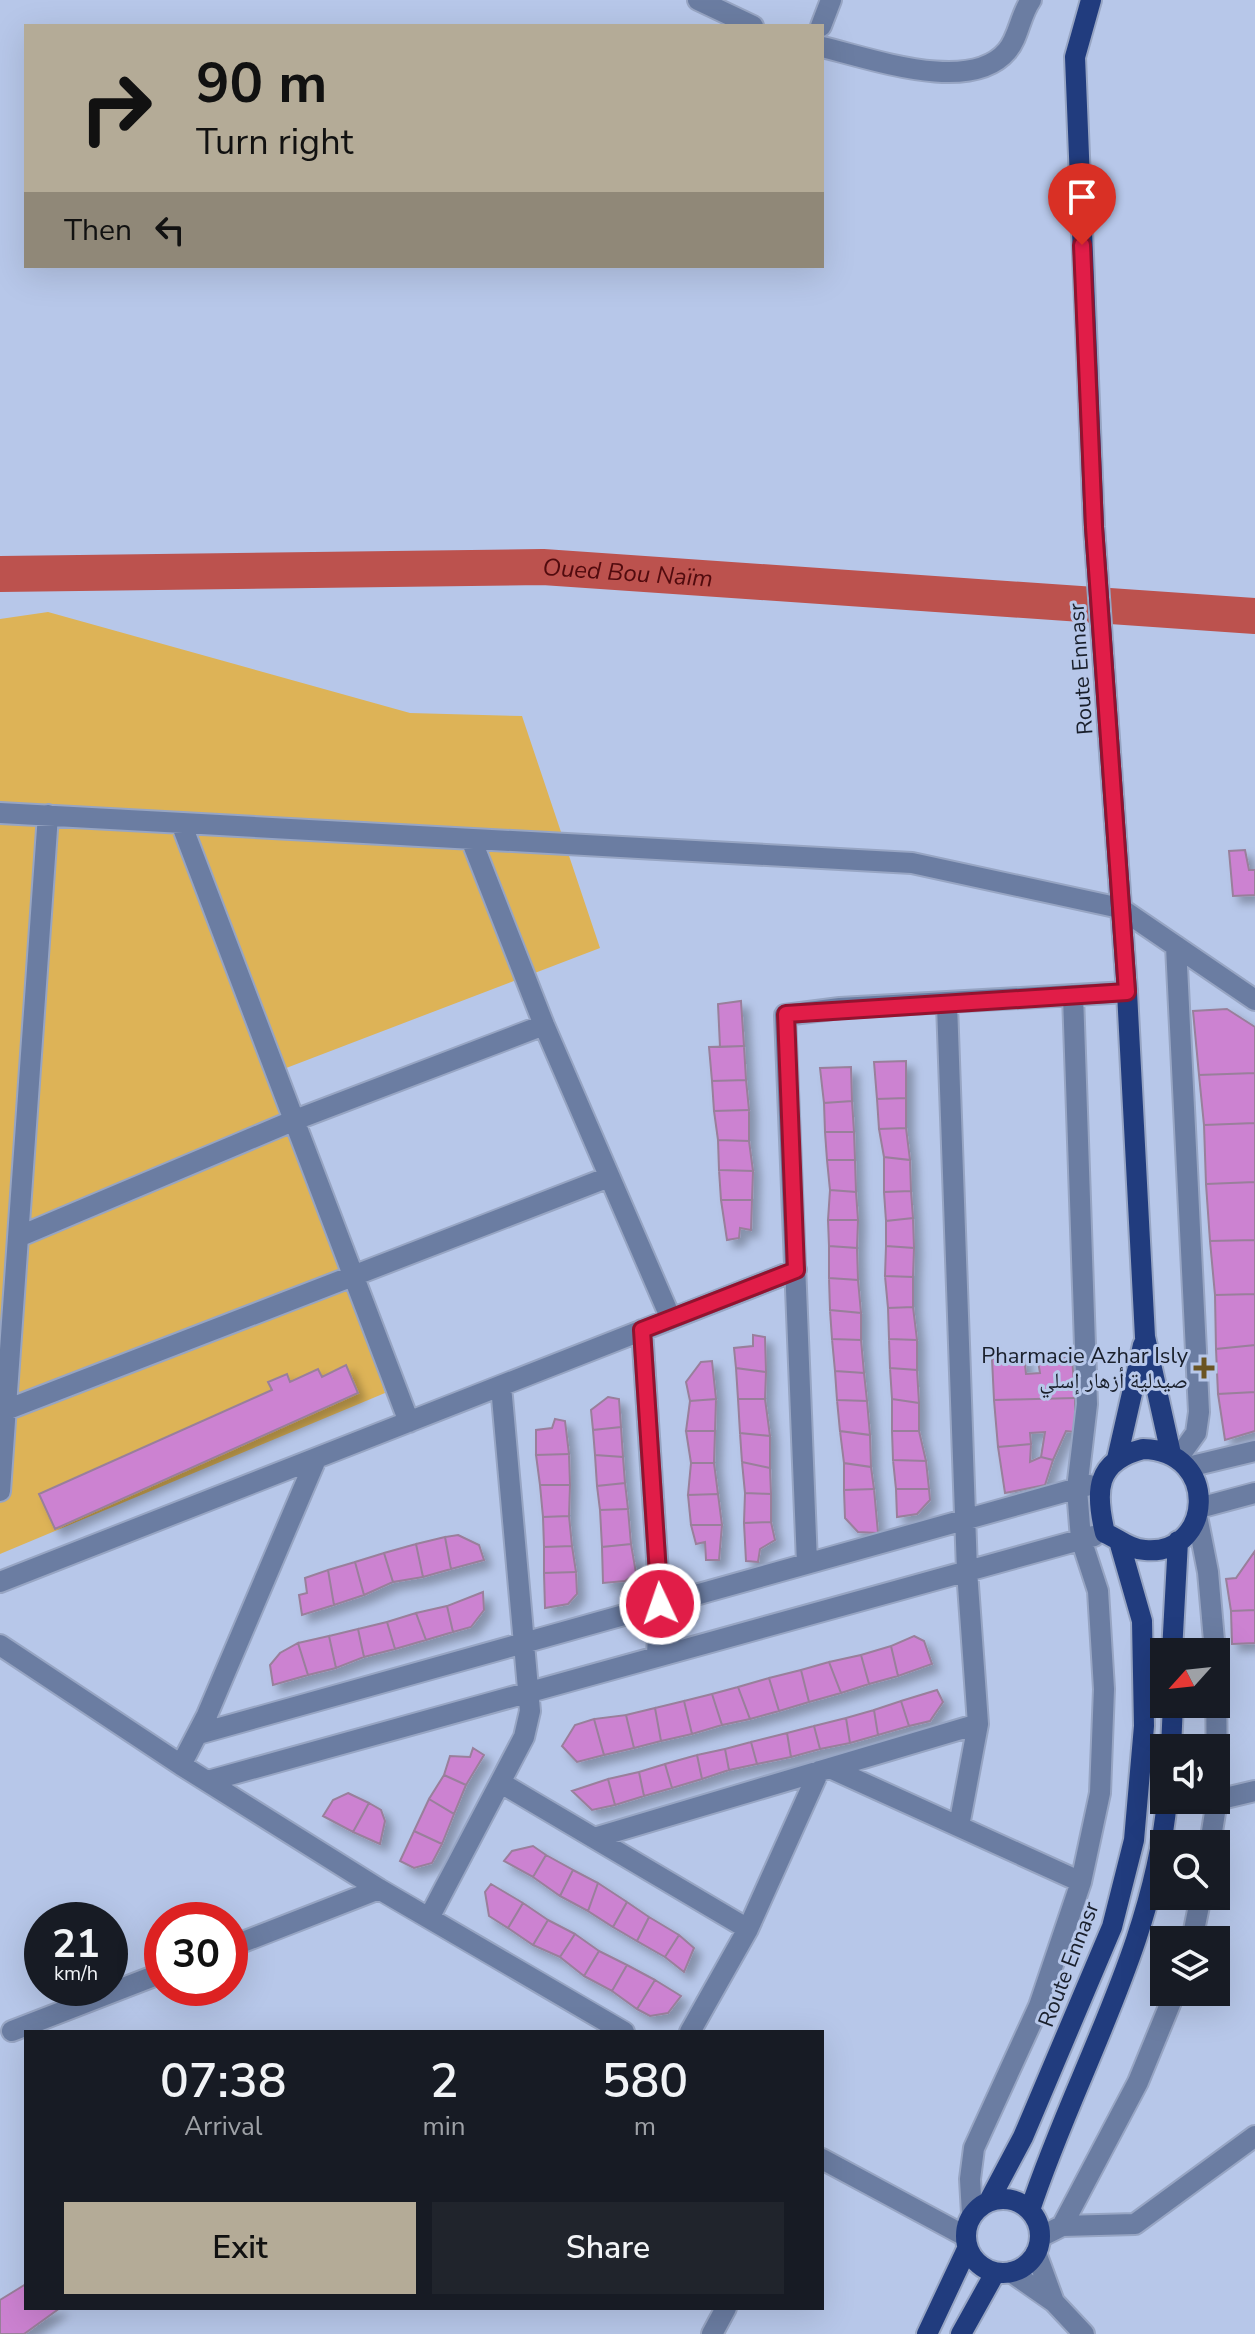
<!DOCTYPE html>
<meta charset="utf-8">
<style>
body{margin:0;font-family:"Nunito Sans","Noto Naskh Arabic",sans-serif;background:#20242c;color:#f1f3f6;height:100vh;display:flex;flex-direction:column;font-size:30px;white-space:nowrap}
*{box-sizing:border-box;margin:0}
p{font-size:26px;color:#9ea1a6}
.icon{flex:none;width:44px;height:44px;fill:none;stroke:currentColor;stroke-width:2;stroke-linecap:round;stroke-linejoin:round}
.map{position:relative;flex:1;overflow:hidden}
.drawer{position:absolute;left:24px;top:2030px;width:800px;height:280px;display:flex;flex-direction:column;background:#171b24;border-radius:0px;box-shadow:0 8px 32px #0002}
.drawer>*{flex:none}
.top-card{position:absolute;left:24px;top:24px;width:800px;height:244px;border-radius:0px;box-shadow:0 8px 32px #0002;background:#b4ab97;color:#111;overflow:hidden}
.needle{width:52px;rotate:243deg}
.tools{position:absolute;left:1150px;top:1638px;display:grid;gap:16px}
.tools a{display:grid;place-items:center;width:80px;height:80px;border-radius:0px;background:#171b24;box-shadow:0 8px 32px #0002;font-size:40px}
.speed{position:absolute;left:24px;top:1902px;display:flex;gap:16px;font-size:40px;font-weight:700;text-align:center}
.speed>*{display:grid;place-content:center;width:104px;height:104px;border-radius:50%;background:#171b24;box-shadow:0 8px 32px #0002;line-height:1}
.speed small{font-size:20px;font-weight:400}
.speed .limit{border:12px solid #d22;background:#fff;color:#111}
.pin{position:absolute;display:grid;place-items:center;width:68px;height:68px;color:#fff;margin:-82px -34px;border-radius:50% 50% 50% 0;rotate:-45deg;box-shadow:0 0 8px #0007}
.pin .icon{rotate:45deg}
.me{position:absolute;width:88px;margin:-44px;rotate:357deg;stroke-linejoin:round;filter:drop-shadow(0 0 6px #0008)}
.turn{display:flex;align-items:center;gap:28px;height:168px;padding:0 40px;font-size:36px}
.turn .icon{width:104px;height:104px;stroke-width:2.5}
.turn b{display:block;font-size:56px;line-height:68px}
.then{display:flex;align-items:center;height:76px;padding:0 40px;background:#0003;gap:16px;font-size:30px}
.eta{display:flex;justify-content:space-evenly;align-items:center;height:136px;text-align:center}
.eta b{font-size:48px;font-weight:600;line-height:56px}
.primary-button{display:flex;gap:16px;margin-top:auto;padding:16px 40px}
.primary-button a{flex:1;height:92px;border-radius:0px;background:#b4ab97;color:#111;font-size:32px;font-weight:600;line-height:92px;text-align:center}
.primary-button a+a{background:#20242c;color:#f1f3f6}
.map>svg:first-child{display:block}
</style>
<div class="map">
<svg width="1255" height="2334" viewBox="0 0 1255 2334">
<defs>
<filter id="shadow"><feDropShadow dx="7" dy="7" stdDeviation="4" flood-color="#0004"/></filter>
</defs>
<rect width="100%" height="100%" fill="#b7c7e9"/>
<path fill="#ddb357" d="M48,612L410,713L522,716L600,948L281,1070L385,1393L0,1554V619Z"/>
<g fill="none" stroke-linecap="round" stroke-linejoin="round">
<path stroke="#bc524e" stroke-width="36" id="s1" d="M0,574L543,567L1255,616"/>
</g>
<path fill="#cc82d1" stroke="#997f9b" stroke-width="2" filter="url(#shadow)" d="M1245,850L1249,870H1255V895L1233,896L1229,851Z
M741,1001L744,1046L720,1047L718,1004Z
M1227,1009L1255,1027V1073L1199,1075L1193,1011Z
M744,1046L746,1080L712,1081L709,1047Z
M906,1061V1098L877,1099L874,1062Z
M851,1067L852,1101L824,1103L820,1068Z
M1255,1073V1123L1204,1125L1199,1075Z
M746,1080L749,1110L714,1111L712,1081Z
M906,1098V1128L879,1129L877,1099Z
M852,1101L854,1132H825L824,1103Z
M749,1110V1141L718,1140L714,1111Z
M1255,1123V1182L1206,1184L1204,1125Z
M906,1128L910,1160L884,1157L879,1129Z
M825,1132H854L855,1160H827Z
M718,1140L749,1141L753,1171L719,1170Z
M884,1157L910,1160L911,1191L884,1192Z
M827,1160H855L856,1192L830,1190Z
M719,1170L753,1171L752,1200H721Z
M1255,1182V1240L1210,1241L1206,1184Z
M830,1190L856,1192L858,1220H828Z
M911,1191L913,1218L886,1221L884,1192Z
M721,1200H752L751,1230L740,1228L739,1238L727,1240Z
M913,1218L914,1248L886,1246V1221Z
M828,1220H858L857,1248L829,1246Z
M1255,1240V1294L1215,1295L1210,1241Z
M829,1246L857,1248L858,1280L829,1278Z
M886,1246L914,1248L913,1277L885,1276Z
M885,1276L913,1277V1307L888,1308Z
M829,1278L858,1280L861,1313L830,1310Z
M1255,1294V1345L1216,1349L1215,1295Z
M913,1307L917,1340L889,1339L888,1308Z
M830,1310L861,1313V1340L832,1339Z
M753,1335L765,1337L766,1372L736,1368L734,1348L753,1346Z
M832,1339L861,1340L864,1373L835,1371Z
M889,1339L917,1340V1370L890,1368Z
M1255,1345V1392L1218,1394L1216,1349Z
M1024,1355L1026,1374L1040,1373L1038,1361L1072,1357L1075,1398L994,1400L992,1359Z
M712,1361L716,1399L690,1401L686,1382L701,1362Z
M346,1365L358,1393L55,1529L39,1494L272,1390L268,1382L287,1374L290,1382L318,1369L322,1377Z
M736,1368L766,1372L765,1399H738Z
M890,1368L917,1370L919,1403L892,1399Z
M835,1371L864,1373L867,1401L837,1400Z
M1255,1392V1431L1225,1440L1218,1394Z
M608,1397L619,1399L621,1427L593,1430L591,1410Z
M1075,1398V1432L1066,1431L1053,1460L1041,1457L1045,1432L1030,1433L1031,1444L998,1447L994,1400Z
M716,1399L715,1431H686L690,1401Z
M738,1399H765L770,1436L740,1433Z
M892,1399L919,1403V1431H892Z
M837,1400L867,1401L870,1435L840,1431Z
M555,1419L565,1421L569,1454L536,1455V1430L552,1428Z
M621,1427L623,1457L595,1455L593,1430Z
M686,1431H715L714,1463H691Z
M840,1431L870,1435L871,1467L844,1463Z
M892,1431H919L926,1461L893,1460Z
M740,1433L770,1436V1468L742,1462Z
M1031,1444L1030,1462L1041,1457L1053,1460L1045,1485L1005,1493L998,1447Z
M569,1454L570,1485H540L536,1455Z
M595,1455L623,1457L625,1483L597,1486Z
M893,1460L926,1461L929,1489H896Z
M742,1462L770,1468L771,1494L745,1493Z
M691,1463H714L718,1494L688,1495Z
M844,1463L871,1467L874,1489L844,1490Z
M625,1483L628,1509L600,1510L597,1486Z
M540,1485H570L569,1516L543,1517Z
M874,1489L878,1533L858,1532L845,1518L844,1490Z
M896,1489H929L930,1500L917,1514L897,1517Z
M745,1493L771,1494V1522L744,1523Z
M718,1494L722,1525H691L688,1495Z
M628,1509L631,1544L602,1547L600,1510Z
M569,1516L572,1546L544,1547L543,1517Z
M771,1522L775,1540L760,1549L758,1562L746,1561L744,1523Z
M691,1525H722L719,1560H706L705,1542L696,1544Z
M458,1535L479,1545L484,1560L451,1569L445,1537Z
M445,1537L451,1569L423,1577L416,1544Z
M416,1544L423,1577L393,1582L384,1553Z
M631,1544L636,1573L625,1581L603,1583L602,1547Z
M572,1546L576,1572L544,1573V1547Z
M1255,1551V1610L1231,1611L1226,1579L1236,1578Z
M384,1553L393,1582L364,1595L355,1562Z
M355,1562L364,1595L334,1605L328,1570Z
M328,1570L334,1605L302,1615L299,1595L307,1593L305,1578Z
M576,1572L577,1594L568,1604L545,1608L544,1573Z
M483,1592L484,1610L471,1627L453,1632L447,1606Z
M447,1606L453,1632L426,1640L416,1613Z
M1255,1610V1643L1232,1644L1231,1611Z
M416,1613L426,1640L395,1649L387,1622Z
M387,1622L395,1649L364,1657L358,1629Z
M358,1629L364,1657L336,1668L329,1636Z
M329,1636L336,1668L308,1675L298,1643Z
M914,1636L924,1641L932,1664L898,1676L891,1646Z
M298,1643L308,1675L273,1685L270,1665L280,1653Z
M891,1646L898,1676L869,1684L861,1655Z
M861,1655L869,1684L841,1693L829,1662Z
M829,1662L841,1693L809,1702L801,1670Z
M801,1670L809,1702L779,1711L769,1678Z
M769,1678L779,1711L750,1719L738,1687Z
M738,1687L750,1719L722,1725L712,1694Z
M937,1690L943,1702L930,1721L909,1726L901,1701Z
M712,1694L722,1725L692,1734L684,1701Z
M684,1701L692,1734L661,1741L655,1708Z
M901,1701L909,1726L878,1735L874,1710Z
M655,1708L661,1741L634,1748L626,1715Z
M874,1710L878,1735L850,1743L846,1718Z
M626,1715L634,1748L604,1755L594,1719Z
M846,1718L850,1743L820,1749L814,1726Z
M594,1719L604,1755L577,1762L562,1746L575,1725Z
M814,1726L820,1749L791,1757L787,1733Z
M787,1733L791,1757L757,1764L751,1742Z
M751,1742L757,1764L729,1770L725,1749Z
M473,1748L484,1755L466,1785L444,1775L450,1756L470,1757Z
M725,1749L729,1770L702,1779L697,1755Z
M697,1755L702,1779L672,1788L665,1764Z
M665,1764L672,1788L644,1796L639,1772Z
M639,1772L644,1796L615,1805L608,1779Z
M444,1775L466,1785L454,1814L429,1799Z
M608,1779L615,1805L592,1810L572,1791Z
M348,1793L369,1803L353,1832L323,1816L333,1800Z
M429,1799L454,1814L442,1844L414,1831Z
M369,1803L381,1810L385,1821L380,1844L353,1832Z
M414,1831L442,1844L432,1863L414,1868L400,1861Z
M533,1846L546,1855L533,1877L504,1861L512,1851Z
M546,1855L573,1870L560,1896L533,1877Z
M573,1870L598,1883L588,1911L560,1896Z
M598,1883L627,1902L613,1927L588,1911Z
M491,1884L523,1903L508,1928L489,1916L485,1892Z
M627,1902L649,1917L637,1941L613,1927Z
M523,1903L548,1920L533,1945L508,1928Z
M649,1917L679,1935L665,1957L637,1941Z
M548,1920L575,1934L560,1957L533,1945Z
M575,1934L599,1951L584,1976L560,1957Z
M679,1935L694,1948L684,1972L665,1957Z
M599,1951L627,1965L612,1991L584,1976Z
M627,1965L655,1980L637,2009L612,1991Z
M655,1980L681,1996L668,2013L650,2016L637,2009Z
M26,2284V2308H60L24,2334H0V2300Z"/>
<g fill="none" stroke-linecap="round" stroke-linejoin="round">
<defs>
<path id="minor" d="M698,0L753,26
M821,26L831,0
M822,47C870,58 970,95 1007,51C1019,37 1020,15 1031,0
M0,813L912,863L1120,908L1255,1000
M181,823L409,1422
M471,839L544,1025L671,1319
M1176,946L1199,1412L1196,1433L1178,1458
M947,1004L967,1571L978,1724L959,1826
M18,1237L295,1120L544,1025
M642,1330L660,1604L657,1654
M6,1410L609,1177
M1188,1467L1255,1451
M0,1491L48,815
M1199,1508L1255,1493
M1197,1516L1208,1572L1215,1652
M807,1563L785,1015L840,1008L1127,992
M0,1582L796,1270
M0,1645L181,1765L379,1889L624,2032
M198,1734L1089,1485
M181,1765L207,1715L316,1459
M830,1768L1081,1882
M208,1781L1094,1536
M501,1783L748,1929
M1217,1800L1255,1791
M594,1838L978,1724
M1210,1844L1217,1800L1216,1665
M430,1916L524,1737L530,1711L501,1386
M1192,1940L1201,1896
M230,1947L379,1889
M12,2031L162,1973
M690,2032L748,1929L819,1771
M822,2159L965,2236
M972,2214L970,2179L974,2148L1039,2006L1081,1882L1100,1793L1104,1689L1098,1591L1081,1539L1077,1489L1087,1404L1073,995
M1062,2226L1135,2224L1255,2136
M1040,2237L1062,2226L1138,2082L1175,1992
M1036,2253L1054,2302
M1011,2272L1054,2302L1084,2334
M712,2334L726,2308"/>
<path id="major" d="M1091,0L1075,57L1094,527L1127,992L1145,1337L1171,1454
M1143,1449C1221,1451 1213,1556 1145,1550C1129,1549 1119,1539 1105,1533C1095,1492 1095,1461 1143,1449Z
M1117,1459L1143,1345
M1172,1652L1178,1541
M1171,1748L1173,1704
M966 2236a37 37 0 1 1 74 0a37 37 0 1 1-74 0Z
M989,2201L1023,2137L1112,1927L1134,1840L1144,1726L1142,1621L1119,1541
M1030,2210C1075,2074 1154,1945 1167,1800
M927,2334L967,2249
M961,2334L995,2273"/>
</defs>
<use href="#minor" stroke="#97a5c3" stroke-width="24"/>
<use href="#major" stroke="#97a5c3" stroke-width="24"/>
<use href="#minor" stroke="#6b7da2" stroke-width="20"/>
<use href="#major" stroke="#213c7e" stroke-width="20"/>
</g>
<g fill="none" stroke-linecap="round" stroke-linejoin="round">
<defs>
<path id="route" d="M660,1604L642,1330L796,1270L786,1014L1127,992L1094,527L1082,245"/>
</defs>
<use href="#route" stroke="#92132f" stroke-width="20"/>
<use href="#route" stroke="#e11d48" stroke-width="14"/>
</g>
<path fill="#6a5423" stroke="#b7c7e9" stroke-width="3" d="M1200 1356h8v8h8v8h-8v8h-8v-8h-8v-8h8z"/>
<g text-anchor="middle" stroke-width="6" stroke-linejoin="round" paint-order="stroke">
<g font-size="22" fill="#191f2b" stroke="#b7c7e9">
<text transform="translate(1080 669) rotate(-94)" y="8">Route Ennasr</text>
<text transform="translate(1068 1964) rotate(-69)" y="8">Route Ennasr</text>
</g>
<g font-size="22" fill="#191f2b" stroke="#b7c7e9" text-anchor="end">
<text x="1188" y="1363">Pharmacie Azhar Isly<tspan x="1188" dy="25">صيدلية أزهار إسلي</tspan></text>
</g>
<g font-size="24" font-style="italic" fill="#510b0e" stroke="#b7c7e9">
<text dy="8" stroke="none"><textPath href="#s1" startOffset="628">Oued Bou Naïm</textPath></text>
</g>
</g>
</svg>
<div class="tools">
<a><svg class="needle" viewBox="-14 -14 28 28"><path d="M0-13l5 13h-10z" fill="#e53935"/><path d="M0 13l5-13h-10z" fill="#9ea1a6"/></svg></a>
<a><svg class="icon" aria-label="sound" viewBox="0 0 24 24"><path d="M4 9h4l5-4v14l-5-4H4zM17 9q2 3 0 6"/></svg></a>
<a><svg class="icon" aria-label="search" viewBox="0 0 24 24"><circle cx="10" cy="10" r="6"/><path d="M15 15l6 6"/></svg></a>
<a><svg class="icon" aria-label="layers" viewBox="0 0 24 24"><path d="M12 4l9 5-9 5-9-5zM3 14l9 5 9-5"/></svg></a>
</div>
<div class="speed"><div>21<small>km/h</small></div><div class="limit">30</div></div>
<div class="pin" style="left:1082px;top:245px;background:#d93025"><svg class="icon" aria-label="arrive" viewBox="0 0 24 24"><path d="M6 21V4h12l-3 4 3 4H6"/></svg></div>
<svg class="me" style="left:660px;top:1604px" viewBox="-20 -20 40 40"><circle r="17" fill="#e11d48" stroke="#fff" stroke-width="3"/><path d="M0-11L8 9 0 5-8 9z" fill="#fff"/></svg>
<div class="top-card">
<div class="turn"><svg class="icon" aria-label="right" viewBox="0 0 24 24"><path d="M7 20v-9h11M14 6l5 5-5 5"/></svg><div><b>90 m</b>Turn right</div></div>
<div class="then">Then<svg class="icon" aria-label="left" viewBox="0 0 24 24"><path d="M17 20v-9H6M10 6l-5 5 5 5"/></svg></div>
</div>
<section class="drawer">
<div class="eta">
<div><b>07:38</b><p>Arrival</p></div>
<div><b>2</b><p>min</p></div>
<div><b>580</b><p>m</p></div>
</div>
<div class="primary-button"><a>Exit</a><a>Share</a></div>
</section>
</div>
